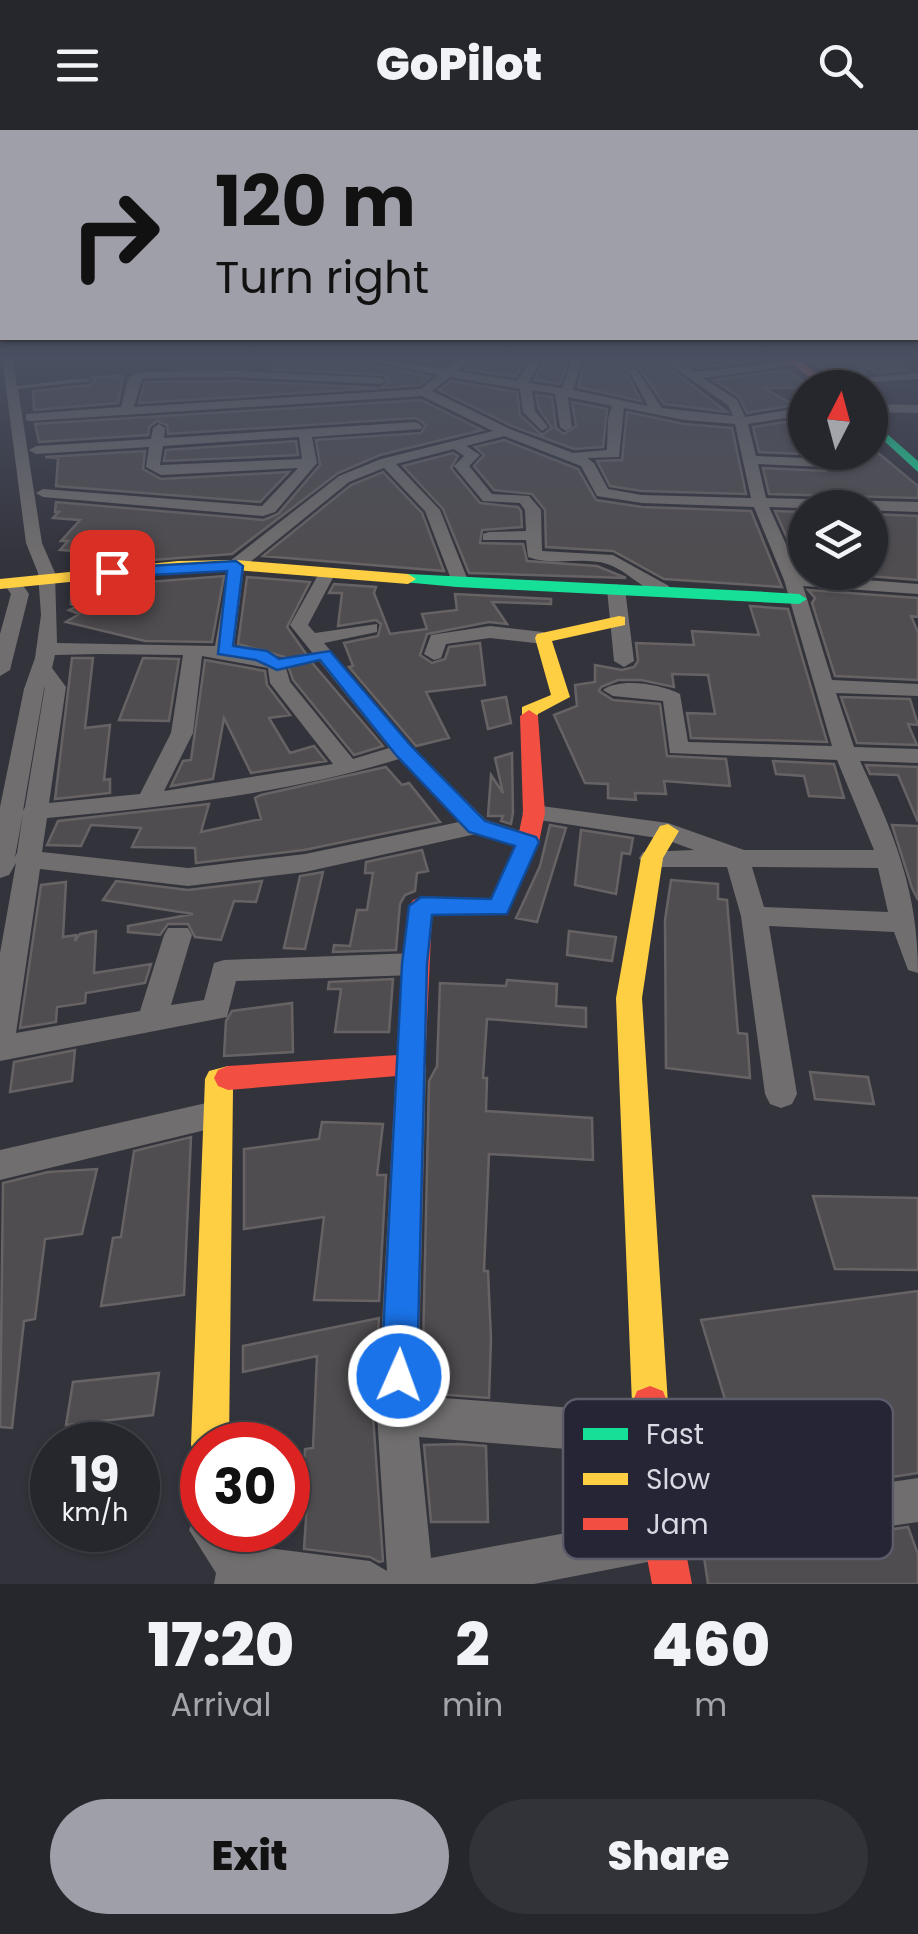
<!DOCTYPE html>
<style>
body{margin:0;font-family:Poppins,sans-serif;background:#323239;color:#f1f3f6;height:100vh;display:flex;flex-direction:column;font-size:38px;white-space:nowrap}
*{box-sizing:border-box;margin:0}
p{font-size:32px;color:#a4a5aa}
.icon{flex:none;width:55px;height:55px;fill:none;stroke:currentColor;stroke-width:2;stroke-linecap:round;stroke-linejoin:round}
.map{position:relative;height:1454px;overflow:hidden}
.side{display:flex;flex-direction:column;background:#26262d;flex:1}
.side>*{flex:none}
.hud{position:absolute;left:0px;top:0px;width:920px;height:210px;box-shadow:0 2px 8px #0004,0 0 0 2px #424349;background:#9f9fa9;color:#111;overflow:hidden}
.needle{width:65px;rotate:6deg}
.fabs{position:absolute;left:788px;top:240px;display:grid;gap:20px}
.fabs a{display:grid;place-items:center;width:100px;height:100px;border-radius:50%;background:#26262d;box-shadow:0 2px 8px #0004,0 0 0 2px #424349;font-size:50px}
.speed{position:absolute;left:30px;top:1292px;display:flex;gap:20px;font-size:50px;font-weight:700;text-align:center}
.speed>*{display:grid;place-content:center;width:130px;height:130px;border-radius:50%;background:#26262d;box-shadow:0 2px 8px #0004,0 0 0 2px #424349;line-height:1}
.speed small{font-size:25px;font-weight:400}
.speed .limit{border:15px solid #d22;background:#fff;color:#111}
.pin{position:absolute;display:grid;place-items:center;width:85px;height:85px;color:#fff;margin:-42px;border-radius:20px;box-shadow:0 5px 15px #0006}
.me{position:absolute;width:110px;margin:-55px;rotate:2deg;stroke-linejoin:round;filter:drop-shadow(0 0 8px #0008)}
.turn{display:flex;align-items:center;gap:35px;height:210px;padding:0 50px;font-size:45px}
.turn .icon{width:130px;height:130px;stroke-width:2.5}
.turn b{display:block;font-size:70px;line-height:85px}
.eta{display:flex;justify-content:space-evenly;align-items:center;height:170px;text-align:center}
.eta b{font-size:60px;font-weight:800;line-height:70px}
.button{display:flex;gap:20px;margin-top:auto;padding:20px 50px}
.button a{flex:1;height:115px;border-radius:60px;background:#9f9fa9;color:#111;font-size:40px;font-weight:800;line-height:115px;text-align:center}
.button a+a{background:#323239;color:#f1f3f6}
header{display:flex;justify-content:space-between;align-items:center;height:130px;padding:0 50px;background:#26262d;font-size:45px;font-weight:800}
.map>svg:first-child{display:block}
</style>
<header><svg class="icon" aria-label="menu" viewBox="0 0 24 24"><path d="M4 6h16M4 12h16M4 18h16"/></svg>GoPilot<svg class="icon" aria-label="search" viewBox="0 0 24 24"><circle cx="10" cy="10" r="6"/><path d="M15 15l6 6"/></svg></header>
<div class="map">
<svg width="918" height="1454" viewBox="0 0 918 1454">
<rect width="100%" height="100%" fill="#33333c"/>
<path fill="#504d50" stroke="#676364" stroke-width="2.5" d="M273,227H350L353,231L430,247L420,255L381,258L390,252L383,245L272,239Z
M477,227L517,229L529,227L515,247L465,239Z
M547,227H569L560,254L534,250Z
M586,227H655L727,282L664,274L637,235L627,244L641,271L578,257Z
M678,227H774L775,229L696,238Z
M807,227H886L905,240L878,243L854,230L866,244L834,247Z
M788,240L811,258H764L794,275L747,283L739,267L714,250Z
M123,246L118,273L34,280L33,261L91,255L95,250L92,247Z
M237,251L381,258L139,273L145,252Z
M451,251L517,262L520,285L542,305L552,298L539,279L536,265L552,267L556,298L564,304L576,296L572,272L607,279L603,317L574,319L512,296L439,260Z
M421,270L482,300L380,325L338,343L232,424L73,436L74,421L60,420L68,411H61L80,390L53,388L59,382H55L56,372L264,390L278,384L320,335L316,310L421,303L426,295L416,288L168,304L167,295L157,291L149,297L148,305L39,312L35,294Z
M627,282L684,294L732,298L746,364L642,361L610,356L597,331L622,330Z
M805,289V322H877L918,356V368L769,364L763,338L826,341L837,334L826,325L759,322L753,297Z
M504,310L578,339L596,370L642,377L751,381L782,457L664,449L613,421L546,417L545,380L532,364L494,360L474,336L484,325L475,317Z
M296,311L298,325L164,331L166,320Z
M145,321L143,339L161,349L289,342L260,372L56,356L58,328L45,327Z
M453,323L458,326L451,338L480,373L518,377L521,381L522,397L482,400L480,413L523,414L527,431L597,436L626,448L469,443L443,379L403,336Z
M383,342L422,383L444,441L263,426L351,355Z
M775,381L804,382L805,442L802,441Z
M870,384L918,386V450L817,442H876L870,430Z
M224,446L212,512L145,511L66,492L79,484L69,480L77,476L71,474L72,458Z
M247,447L310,452L287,497L314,535L383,616L354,625L293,550L285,527L238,514Z
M334,454L376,457L374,463L390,504L427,499L422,484L457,480L455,464L551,469V474L492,472L507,494L489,492L427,504L420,525L432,533L445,529L449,517L480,513L485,555L426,562L449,608L416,616L349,537L353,536L344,513L378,506L381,494L376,490L338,496L342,463H329Z
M808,460L918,468V487L911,486L918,502V550L835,546L812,473L815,468Z
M750,476L788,479L827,612L691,608L687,583L715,584L708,545L672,544L674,557L641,550H618L601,557L599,561L613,570L660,574L667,626L726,629L730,656L664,651L666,664L635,663L636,670L608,668V654L585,653L554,585L577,576L575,555L595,552V535L622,540L634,537L638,531L636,513L694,515L692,501L759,505Z
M72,528H93L85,598L110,595L104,650L110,649V663L55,669Z
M143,528L179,529L169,591L119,590Z
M205,530L265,541L267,555L290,585L269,588L290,623L314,616L326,631L251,643L224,588L213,649L171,656L183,631L191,630Z
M506,567L511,593L488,599L482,571Z
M841,567L910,569L918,595L908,594L917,615L857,613Z
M512,623L513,683L511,694L501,691L503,686H488L491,645L503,663L495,628Z
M773,631L834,634L844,668L809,666L804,646L776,644Z
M866,635L918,637V692L898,645L870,644Z
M386,637L402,655L409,653L440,692L304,720L196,733L195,718L132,717L141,698L91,695L81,716L47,715L58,691L209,674L201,702L261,689L255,668L261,665Z
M550,695L566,698L537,792L516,788L540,736Z
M892,695L918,696V770L912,758Z
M581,700L633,708L630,724L622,723L616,764L575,755Z
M422,720L428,741L417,743L415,761L405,765L400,774L396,820L333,822L334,815L350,816L357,780H367L373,743H365L366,732Z
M323,742L305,819L284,818L300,746Z
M671,750L718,754V769L727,770L738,903L747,904L750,948L666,938L665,790Z
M116,751L188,760L262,751L256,772L234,771L221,810L195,807L188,794H168L160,805L128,802V796L193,784L103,770Z
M66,752L63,807L76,805L75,811L80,804L96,801L94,843L151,834L145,853L86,863L85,873L57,877L56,892L20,898L41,755Z
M569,801L616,807L612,831L567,825Z
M393,849L389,902H335L341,859H328L329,852Z
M507,850L557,854L556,876L586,878V897L487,889L483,948H487L486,981L592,988L593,1030L489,1024L484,1141H488L491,1209L489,1268L422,1263L429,951L437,936L440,853L506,856Z
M292,873L293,922L224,926L226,891L232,881Z
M75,920L72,951L10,962L14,932Z
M810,942L868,947L874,974L815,969Z
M322,992L383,994L377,1045H386L379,1171L314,1170L324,1087L244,1099V1019L319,1009Z
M191,1007L184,1165L101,1176L113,1108L121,1107L134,1021Z
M97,1039L82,1104L45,1109L35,1189L24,1191L12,1298L0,1297L3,1053L48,1042Z
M813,1066L918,1068V1140L835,1139Z
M918,1161V1343L755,1368L743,1330L754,1328L740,1285L730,1286L701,1190Z
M379,1188L373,1285L383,1431L379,1432L370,1427L304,1419L308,1358H303L305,1319L313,1318L317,1226L243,1242V1216Z
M159,1243L153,1285L66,1295L73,1252Z
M459,1314L486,1316L488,1392H431L424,1315Z
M908,1397L918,1424V1454H708L704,1427Z"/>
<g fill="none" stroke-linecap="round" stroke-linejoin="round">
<path fill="#706e6e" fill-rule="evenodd" d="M2,227H12L17,256L85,248L91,251L18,259L42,413L55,443L57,513L215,516L230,431L339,346L381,329L493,301L422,266L30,291L26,290V284L121,277L129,247L140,242L237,241L381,248L387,251L381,254L237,247L142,248L134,277L421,259L438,245L354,227L446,239L461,227H473L457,241L517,251L533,227H543L528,253L562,258L573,227H583L573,260L648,276L630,242L636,239L662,278L733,286L728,275L659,227H671L695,242L800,230L796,235L703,248L737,270L745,287L805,277V285L748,294L756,326L826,329L833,333L826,337L758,334L766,368L918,372V382L769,377L800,445L918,454V464L803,456L832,550L918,554V566L836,563L854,617L918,619V633L860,631C894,704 918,760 918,843L908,840L894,802L769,796L797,964L792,974L781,978L770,974L765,964L741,786L727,737H652L643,734L639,728L643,722L694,720L664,709L526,688L522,683L526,678L534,675L668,693L744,720H874L837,630L670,623L663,571L613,566L603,560C619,547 662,554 680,564L688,612L832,616L784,450L754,377L642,373L597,366L581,336L504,306L466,316L480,325L469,336L492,364L529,366L541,380L542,421L613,425L669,456V464C648,467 628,440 607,434C581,426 554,437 528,427L526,410H483V404L489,402L526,401L525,380L520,373L483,371L454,336L464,326L454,319L396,334L440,380L469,453L466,457H454L425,381L384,338L349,352L244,437L234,517L284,531L290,552L353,629L389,618L290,495L322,438H334L336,442L308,495L315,503L377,494V502L324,513L411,616L486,690L537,706L540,712L537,718L528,720L476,704L305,742L188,756L40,739L16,903L140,881L164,805L168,798H188L192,805L171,875L204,870L214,833L224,830L415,823L425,826L429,834L425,842L415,845L236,851L227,887L0,931V823L16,733L9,745L0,748V677L24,559L35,528L41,485L38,443L26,413ZM450,247L520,259L523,282L542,301L548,297L535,281L532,260L555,264L560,297L566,301L572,297L568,267L612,276L608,289L607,320L573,323L510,299L432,261ZM624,278L684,290L735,294L751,368L642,365L608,359L594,333L587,328L619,327ZM99,524L183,525L171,603L140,664L49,673L66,557L52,538L55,525ZM202,526L268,538L270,553L333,634L164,661L193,603ZM45,556L25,677L23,681L44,559ZM399,629L459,692L305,724L188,738L42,722L47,688C166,677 286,664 399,629ZM23,683L17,723L15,727ZM752,737L878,738L888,782L764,777Z
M918,243V249L826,255L820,252Z
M870,274L918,275V283L870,282Z
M416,292L422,296L421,299L312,307L317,333L275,382L263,386L43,367L36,363L43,359L262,376L298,338L161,345L146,337L149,317L36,324L29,320L36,316L151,309L153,298L159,294L165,298L164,308ZM299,307L302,329L160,335L163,316Z
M13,449L19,450L29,464L10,540L0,546V504L11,464L4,454Z
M616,454L625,459L634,531L624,537L614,531L607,459Z
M490,496L543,502L552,508L543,514L490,508L446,514L441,528L434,530L424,524L431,505Z
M411,923L422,927L426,936L418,1266L652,1284L667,1290L673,1305L667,1320L652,1326L419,1307L431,1428L663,1385L918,1348V1392L663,1429L534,1454H214L216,1443L189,1400L195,1384L202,1382V1400H239L252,1416L370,1431L387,1441L377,1285L396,936L400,927Z
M215,971L226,975L231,985L226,995L0,1050V1020Z"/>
<path fill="#16e098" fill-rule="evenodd" d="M870,289L918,331V342L870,298Z
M408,444L750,461L799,464L807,469L799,474L457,457L403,452V446Z"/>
<path fill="#ffcf43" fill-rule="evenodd" d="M236,430L408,444L416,449L408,454L236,440L178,441L0,459V449L178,431Z
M619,486L625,487V495L552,511L570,567L538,584L536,590H522V577L551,565L535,508L537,504Z
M668,694L679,701L663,728L642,868L668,1274L663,1287L650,1292L637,1287L632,1274L616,868L641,728L660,696Z
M228,936L238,940L242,948L233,958L229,1315H202V1331L197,1328L191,1315L205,949L209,941Z"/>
<path fill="#f24e42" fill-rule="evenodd" d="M783,227H794L837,258H824Z
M529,580L538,586L545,683L539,712L507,784L432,785L425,936L421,944L228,960L218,956L214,948L218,940L228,936L398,925L409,776L413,770L421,767L491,769L517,712L523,683L520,586Z
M650,1256L663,1261L668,1274L683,1407L692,1454H652L643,1407L632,1274L637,1261Z"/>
</g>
<linearGradient id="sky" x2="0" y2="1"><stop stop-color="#1c1c21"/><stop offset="0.53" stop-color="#4a5061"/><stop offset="1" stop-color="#4a5061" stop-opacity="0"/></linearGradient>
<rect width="918" height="430" fill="url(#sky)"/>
<path fill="#1a73e8" stroke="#114b97" stroke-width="2.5" d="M236,431L243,436L233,516L267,521L279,529L330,521L411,616L485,691L536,707L539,712L507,784L432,785L427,834L417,1246L412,1259L399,1265L386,1259L381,1246L402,834L409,776L421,767L491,769L515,716L469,702L396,625L320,530L277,540L256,530L218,524L227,441L112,447L104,442L112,438Z"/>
<rect x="563" y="1269" width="330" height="160" rx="15" fill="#262535" stroke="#5c5b6a" stroke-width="2.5"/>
<rect x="583" y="1298" width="45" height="12" fill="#16e098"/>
<rect x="583" y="1343" width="45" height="12" fill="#ffcf43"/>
<rect x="583" y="1388" width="45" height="12" fill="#f24e42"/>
<g font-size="28" fill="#d9d9e4">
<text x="646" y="1314">Fast</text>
<text x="646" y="1359">Slow</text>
<text x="646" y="1404">Jam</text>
</g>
</svg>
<div class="fabs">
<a><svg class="needle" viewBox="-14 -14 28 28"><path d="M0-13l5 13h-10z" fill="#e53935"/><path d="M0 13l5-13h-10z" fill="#a4a5aa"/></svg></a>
<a><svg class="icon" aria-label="layers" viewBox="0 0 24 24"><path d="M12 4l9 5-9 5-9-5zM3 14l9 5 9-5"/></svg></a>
</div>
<div class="speed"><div>19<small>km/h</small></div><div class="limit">30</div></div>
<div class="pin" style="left:112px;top:442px;background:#d93025"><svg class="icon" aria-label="arrive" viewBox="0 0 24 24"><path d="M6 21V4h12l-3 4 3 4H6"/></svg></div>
<svg class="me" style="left:399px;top:1246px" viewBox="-20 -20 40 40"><circle r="17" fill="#1a73e8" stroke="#fff" stroke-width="3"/><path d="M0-11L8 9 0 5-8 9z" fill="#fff"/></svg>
<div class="hud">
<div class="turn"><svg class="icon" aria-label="right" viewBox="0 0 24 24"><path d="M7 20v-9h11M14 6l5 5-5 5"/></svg><div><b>120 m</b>Turn right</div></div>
</div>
</div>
<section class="side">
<div class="eta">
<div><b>17:20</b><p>Arrival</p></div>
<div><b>2</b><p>min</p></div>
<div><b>460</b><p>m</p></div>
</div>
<div class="button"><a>Exit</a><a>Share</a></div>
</section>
